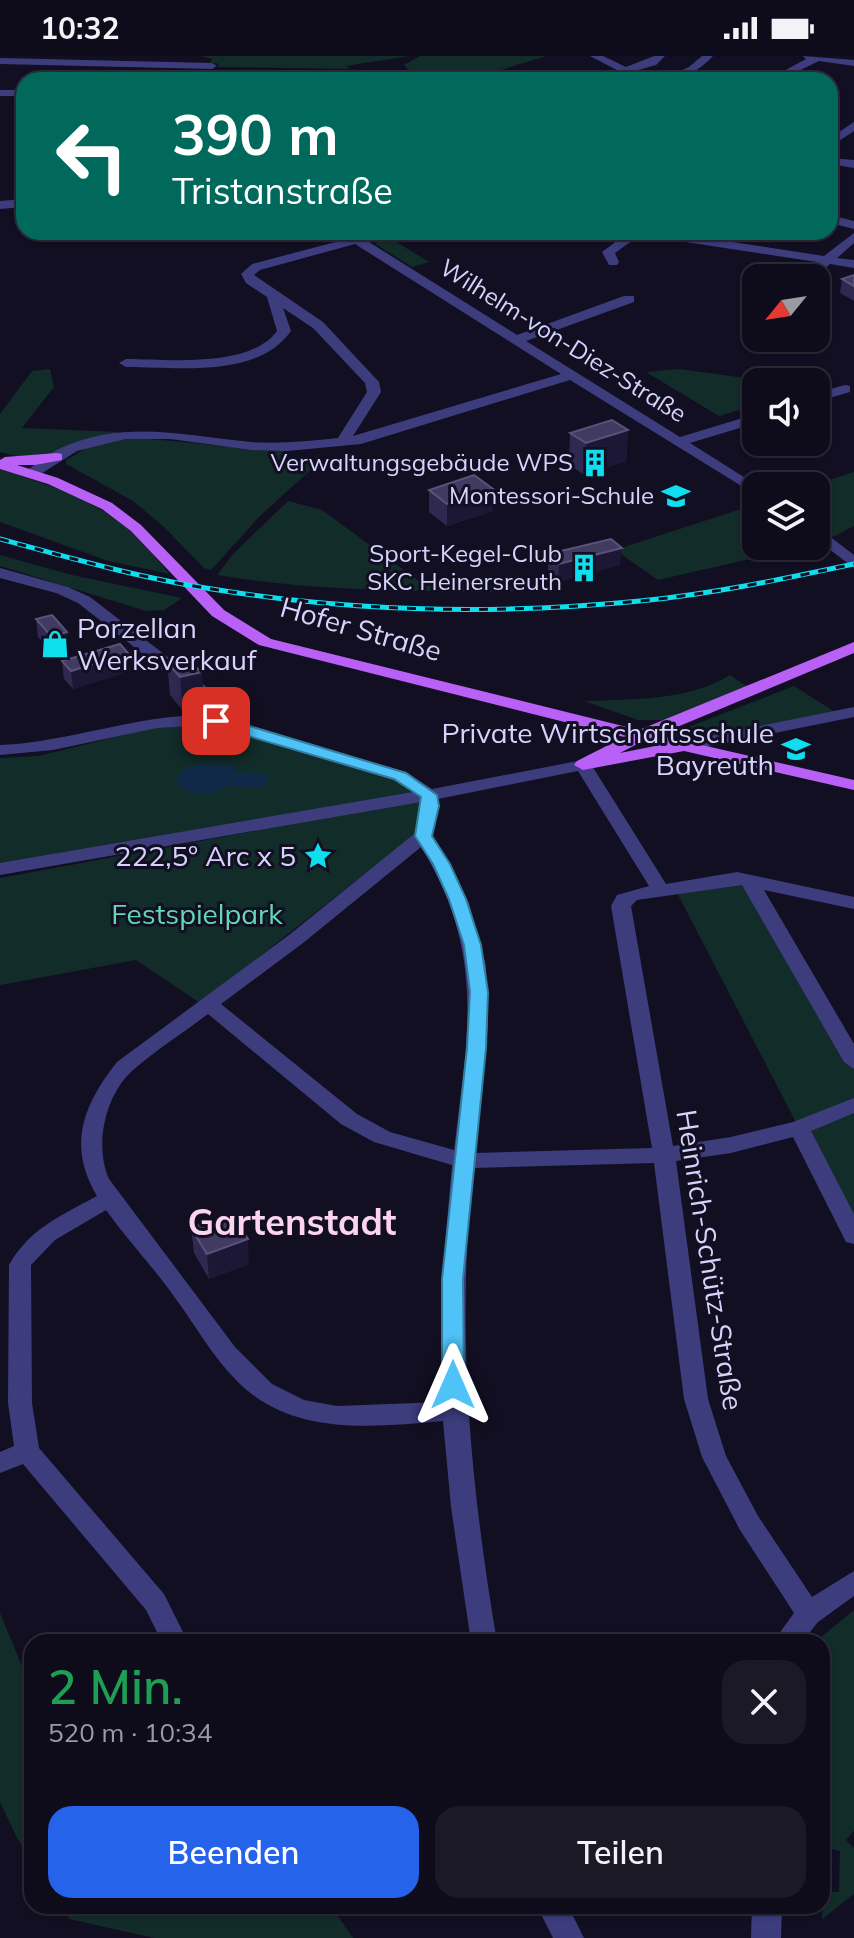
<!DOCTYPE html>
<html lang="de">
<meta charset="utf-8">
<style>
body{margin:0;font-family:Mulish,sans-serif;background:#1c1927;color:#f1f3f6;height:100vh;display:flex;flex-direction:column;font-size:30px;white-space:nowrap}
*{box-sizing:border-box;margin:0}
p{font-size:26px;color:#9b9ba2}
.icon{flex:none;width:44px;height:44px;fill:none;stroke:currentColor;stroke-width:2;stroke-linecap:round;stroke-linejoin:round}
.map{position:relative;flex:1;overflow:hidden}
.side{position:absolute;left:24px;top:1578px;width:806px;height:280px;display:flex;flex-direction:column;background:#0e0b1a;border-radius:24px;box-shadow:0 2px 6px #0004,0 0 0 2px #2e2b39}
.side>*{flex:none}
.guide{position:absolute;left:16px;top:16px;width:822px;height:168px;border-radius:24px;box-shadow:0 2px 6px #0004,0 0 0 2px #2e2b39;background:#00695c;color:#fff;overflow:hidden}
.needle{width:52px;rotate:240deg}
.tools{position:absolute;left:742px;top:208px;display:grid;gap:16px}
.tools a{display:grid;place-items:center;width:88px;height:88px;border-radius:16px;background:#0e0b1a;box-shadow:0 2px 6px #0004,0 0 0 2px #2e2b39;font-size:40px}
.pin{position:absolute;display:grid;place-items:center;width:68px;height:68px;color:#fff;margin:-34px;border-radius:16px;box-shadow:0 4px 12px #0006}
.me{position:absolute;width:88px;margin:-44px;rotate:0deg;stroke-linejoin:round;filter:drop-shadow(0 0 6px #0008)}
.turn{display:flex;align-items:center;gap:28px;height:168px;padding:0 24px;font-size:36px}
.turn .icon{width:104px;height:104px;stroke-width:2.5}
.turn b{display:block;font-size:56px;line-height:68px}
.round{display:grid;place-items:center;flex:none;width:84px;height:84px;border-radius:24px;background:#1c1927}
.head{display:flex;align-items:center;justify-content:space-between;height:136px;padding:0 24px}
h1{font-size:48px;font-weight:600;line-height:60px;color:#1e9e55}
.primary-button{display:flex;gap:16px;margin-top:auto;padding:16px 24px}
.primary-button a{flex:1;height:92px;border-radius:24px;background:#2563eb;color:#fff;font-size:32px;font-weight:600;line-height:92px;text-align:center}
.primary-button a+a{background:#1c1927;color:#f1f3f6}
.status{display:flex;justify-content:space-between;align-items:center;height:56px;padding:0 40px;background:#0e0b1a;direction:ltr}
.status svg{height:22px;fill:currentColor}
.map>svg:first-child{display:block}
</style>
<div class="status"><b>10:32</b><svg viewBox="0 0 49 12"><path d="M0 12V9h3v3zM5 12V6h3v6zM10 12V3h3v9zM15 12V0h3v12zM26 1h20v11H26zM47 4h2v5h-2z"/></svg></div>
<div class="map">
<svg width="854" height="1882" viewBox="0 0 854 1882">
<rect width="100%" height="100%" fill="#120f22"/>
<path fill="#122c2a" d="M201,0H409L346,10L350,13L219,11L217,7H210L212,3Z
M420,0H547C512,9 429,44 404,9Z
M390,182L429,206L412,211L374,187Z
M50,313L54,331L22,372L119,376L75,387L56,398L30,403L0,396V358L32,315Z
M679,313L752,323L756,327V334L750,337L756,341V349L719,360L646,316Z
M125,382C179,383 231,394 285,394L280,400L317,408L260,460L211,514L204,512L164,471L133,445L66,408V404L90,390Z
M0,413C46,428 96,443 133,477C146,489 158,505 170,518L108,505L0,466Z
M854,416V470L833,481L816,468V430H810Z
M288,445L322,454L423,528L555,530C514,538 474,536 432,535C360,534 289,531 217,519L233,498Z
M756,448V490H795L776,497L658,524L615,494Z
M0,499L72,519L182,542L164,554L146,555L0,510Z
M730,619L748,631L670,664H638L584,645C633,643 688,645 730,619Z
M794,630L835,656L684,688L673,677Z
M203,669L229,672L394,722L412,737L0,808V702L38,700L153,672Z
M422,744V773L200,947L136,904L0,929V822Z
M748,824L854,1006V1178L674,831Z
M854,1554V1775L846,1784L854,1792V1838L822,1863L823,1835L839,1836L840,1795L822,1791V1586H815Z
M0,1557L32,1634V1804L18,1784L0,1746Z
M63,1850H331L353,1882H154L69,1863Z"/>
<path fill="#112948" d="M200,708L236,710L234,716L269,719L265,732L226,730C215,742 190,739 178,730L177,721L184,713Z"/>
<g fill="none" stroke-linecap="round" stroke-linejoin="round">
<path fill="#3d3d7e" fill-rule="evenodd" d="M590,0H603L626,11L654,0H665L656,9L635,15L650,24H636Z
M702,0H713C698,16 682,24 661,24L689,11Z
M803,0L854,4V10L819,5L780,24H767L806,3Z
M0,2L212,7L217,10L212,13L0,8Z
M0,34H24V40H0Z
M854,66V75L830,91V82Z
M830,102L854,104V112L830,108Z
M24,143V151L0,153V145Z
M830,159L854,165V173L830,167Z
M338,176H353L517,279L624,240H634V246L526,285L680,381L756,358V367L690,387L758,430L756,439L570,324L361,388L287,395L252,394L170,383H125L77,395L36,421H26V415C39,406 53,394 68,389C129,364 189,380 251,386C280,388 309,385 338,382L367,336L365,327L313,272L283,252L291,275C257,323 178,311 126,311L119,307L126,303C169,303 249,313 277,275L267,241L246,227L241,218L252,208L347,183ZM355,188L561,318L353,380L381,336L379,326L323,266L254,219L260,214Z
M629,176H667L824,200L854,177V187L837,202L854,204V212L830,208L814,222H800L817,206L640,179L615,197L619,206L617,209H609L602,196Z
M845,329L850,330V336L816,346V337Z
M816,470L854,499V512L816,483Z
M0,512L68,531L90,541L221,642L228,655L225,663L406,716L432,733L583,704L589,705L666,828L737,816L854,841V853L764,834L854,988V1013L844,1006L742,829L637,844L631,850L673,1090L731,1081L793,1066L854,1042V1057L811,1075L854,1158V1188L846,1186L793,1081L731,1097L676,1105L708,1343L726,1400L758,1460L812,1541L854,1515V1540L818,1566L802,1586H773L794,1557L740,1474L702,1401L684,1343L654,1107L473,1112C456,1275 470,1426 497,1586H471L451,1451L443,1365C372,1371 291,1381 236,1324C213,1301 197,1272 178,1246C156,1214 129,1186 106,1154L55,1184L31,1209L32,1347L39,1392L164,1538L188,1586H162L146,1554L23,1408L0,1417V1396L14,1390L8,1347L9,1209C29,1173 62,1159 97,1140C67,1090 83,1049 117,1006L289,879L414,778L421,750V746L0,819V807L413,736L394,724L208,669L157,672L53,694L0,699V689C71,686 138,658 209,659L210,655L208,649L78,547L56,537L0,522ZM578,715L649,830L617,839L611,850L652,1092L475,1097L488,969L486,910L469,847L432,780L438,743ZM421,791C486,897 468,978 454,1094L390,1076L357,1058L221,948L303,887ZM208,958L341,1068L374,1086L452,1109L442,1223V1346L337,1350L304,1344L272,1328L235,1291L109,1123C94,1089 105,1039 133,1014C156,994 183,977 208,958Z
M854,651V661L686,695L677,690L686,685Z
M537,1850H568L584,1882H553Z
M752,1850H782L781,1882H751Z"/>
<path fill="#b960f6" fill-rule="evenodd" d="M57,397L62,398V404L35,409H17L58,422L112,447L141,469L224,554L271,583L639,674L854,586V597L658,679L854,724V734L684,695L583,714L574,709L577,705L624,681L259,589L212,560L131,475L102,453L48,428L0,413V404L5,401ZM643,685L660,689L620,697Z"/>
<defs>
<path id="rail" d="M0,483C70,502 140,522 212,533C353,556 497,559 640,545C712,538 783,523 854,508"/>
</defs>
<use href="#rail" stroke="#0edeed" stroke-width="5"/>
<use href="#rail" stroke="#120f22" stroke-width="3" stroke-dasharray="9" stroke-linecap="butt"/>
</g>
<path fill="#30294f" d="M854,219V245L840,237L842,223Z
M628,374L626,405L584,419L569,408L570,377Z
M493,433V455L447,470L429,456V434Z
M548,498L620,509L558,526L548,516Z
M36,563L67,576L69,593L54,598L38,581Z
M62,605L130,615L73,633L64,623Z
M167,606L204,650L183,655L170,639Z
M191,1172L249,1208L209,1223L194,1197Z"/>
<path fill="#1c1735" d="M628,374L626,405L584,419L586,387Z
M493,433V455L447,470V448Z
M622,492L620,509L558,526L559,508Z
M67,576L69,593L54,598L52,581Z
M128,597L130,615L73,633L71,615Z
M202,616L204,650L183,655L180,621Z
M248,1183L249,1208L209,1223L207,1198Z"/>
<path fill="#413b62" stroke="#59537a" stroke-width="2" d="M854,219V230L842,223Z
M612,364L628,374L586,387L570,377Z
M474,419L493,433L447,448L429,434Z
M611,483L622,492L559,508L548,498Z
M52,559L67,576L52,581L36,563Z
M120,588L128,597L71,615L62,605Z
M181,600L202,616L180,621L167,606Z
M232,1158L248,1183L207,1198L191,1172Z"/>
<path fill="#4fc3f7" stroke="#337fa1" stroke-width="2" d="M216,660L406,717L437,739L439,750L432,780L450,808L466,843L481,889L488,936L486,992L463,1223L464,1329L460,1335L453,1337L445,1335L442,1329V1223L467,992L470,936L464,889L449,843L433,808L415,780L421,741L394,723L211,669V662Z"/>
<defs>
<symbol id="building-bare" viewBox="-9 -9 18 18"><path d="M-4-6H4V6H1V3H-1V6H-4ZM-2.5-4.3h1.7v1.8h-1.7ZM.8-4.3h1.7v1.8H.8ZM-2.5-1h1.7V.8h-1.7ZM.8-1h1.7V.8H.8Z" fill="#0edeed" stroke="#120f22" stroke-width="2.5" paint-order="stroke"/></symbol>
<symbol id="school-bare" viewBox="-9 -9 18 18"><path d="M0-5L7-2L0 1L-7-2ZM-4 1L0 2.5L4 1V4Q0 6-4 4Z" fill="#0edeed" stroke="#120f22" stroke-width="2.5" paint-order="stroke"/></symbol>
<symbol id="shop-bare" viewBox="-9 -9 18 18"><path d="M-5-2.5h2.3a2.7 3.5 0 0 1 5.4 0H5L5.5 6h-11ZM-1.5-2.5h3a1.5 2.3 0 0 0-3 0Z" fill="#0edeed" stroke="#120f22" stroke-width="2.5" paint-order="stroke"/></symbol>
<symbol id="sight-bare" viewBox="-9 -9 18 18"><path d="M0-6L1.8-2.2L6-1.7L2.9 1.2L3.7 5.4L0 3.3L-3.7 5.4L-2.9 1.2L-6-1.7L-1.8-2.2Z" fill="#0edeed" stroke="#120f22" stroke-width="2.5" paint-order="stroke"/></symbol>
</defs>
<g fill-rule="evenodd">
<use href="#building-bare" x="575" y="387" width="40" height="40"/>
<use href="#school-bare" x="656" y="420" width="40" height="40"/>
<use href="#building-bare" x="564" y="492" width="40" height="40"/>
<use href="#shop-bare" x="35" y="568" width="40" height="40"/>
<use href="#school-bare" x="776" y="673" width="40" height="40"/>
<use href="#sight-bare" x="298" y="780" width="40" height="40"/>
</g>
<g text-anchor="middle" stroke-width="6" stroke-linejoin="round" paint-order="stroke">
<g font-size="24" fill="#d6d3fc" stroke="#120f22">
<text transform="translate(563 285) rotate(32)" y="8">Wilhelm-von-Diez-Straße</text>
</g>
<g font-size="24" fill="#d6d3fc" stroke="#120f22" text-anchor="end">
<text x="573" y="415">Verwaltungsgebäude WPS</text>
<text x="654" y="448">Montessori-Schule</text>
<text x="562" y="506">Sport-Kegel-Club<tspan x="562" dy="28">SKC Heinersreuth</tspan></text>
</g>
<g font-size="28" fill="#d6d3fc" stroke="#120f22" text-anchor="end">
<text x="77" y="582" text-anchor="start">Porzellan<tspan x="77" dy="32">Werksverkauf</tspan></text>
<text x="774" y="687">Private Wirtschaftsschule<tspan x="774" dy="32">Bayreuth</tspan></text>
<text x="296" y="810">222,5º Arc x 5</text>
</g>
<g font-size="28" fill="#d6d3fc" stroke="#120f22">
<text transform="translate(361 573) rotate(16)" y="10">Hofer Straße</text>
<text transform="translate(710 1204) rotate(81)" y="10">Heinrich-Schütz-Straße</text>
</g>
<g font-size="28" fill="#63d8b7" stroke="#120f22">
<text x="197" y="868">Festspielpark</text>
</g>
<g font-size="36" font-weight="bold" fill="#fdd4ef" stroke="#120f22">
<text x="292" y="1179">Gartenstadt</text>
</g>
</g>
</svg>
<div class="tools">
<a><svg class="needle" viewBox="-14 -14 28 28"><path d="M0-13l5 13h-10z" fill="#e53935"/><path d="M0 13l5-13h-10z" fill="#9b9ba2"/></svg></a>
<a><svg class="icon" aria-label="sound" viewBox="0 0 24 24"><path d="M4 9h4l5-4v14l-5-4H4zM17 9q2 3 0 6"/></svg></a>
<a><svg class="icon" aria-label="layers" viewBox="0 0 24 24"><path d="M12 4l9 5-9 5-9-5zM3 14l9 5 9-5"/></svg></a>
</div>
<div class="pin" style="left:216px;top:665px;background:#d93025"><svg class="icon" aria-label="arrive" viewBox="0 0 24 24"><path d="M6 21V4h12l-3 4 3 4H6"/></svg></div>
<svg class="me" style="left:453px;top:1329px" viewBox="-20 -20 40 40"><path d="M0-17L14 15 0 8-14 15z" fill="#4fc3f7" stroke="#fff" stroke-width="4"/></svg>
<div class="guide">
<div class="turn"><svg class="icon" aria-label="left" viewBox="0 0 24 24"><path d="M17 20v-9H6M10 6l-5 5 5 5"/></svg><div><b>390 m</b>Tristanstraße</div></div>
</div>
<section class="side">
<div class="head"><div><h1>2 Min.</h1><p>520 m · 10:34</p></div><a class="round"><svg class="icon" aria-label="close" viewBox="0 0 24 24"><path d="M6 6l12 12M18 6L6 18"/></svg></a></div>
<div class="primary-button"><a>Beenden</a><a>Teilen</a></div>
</section>
</div>
